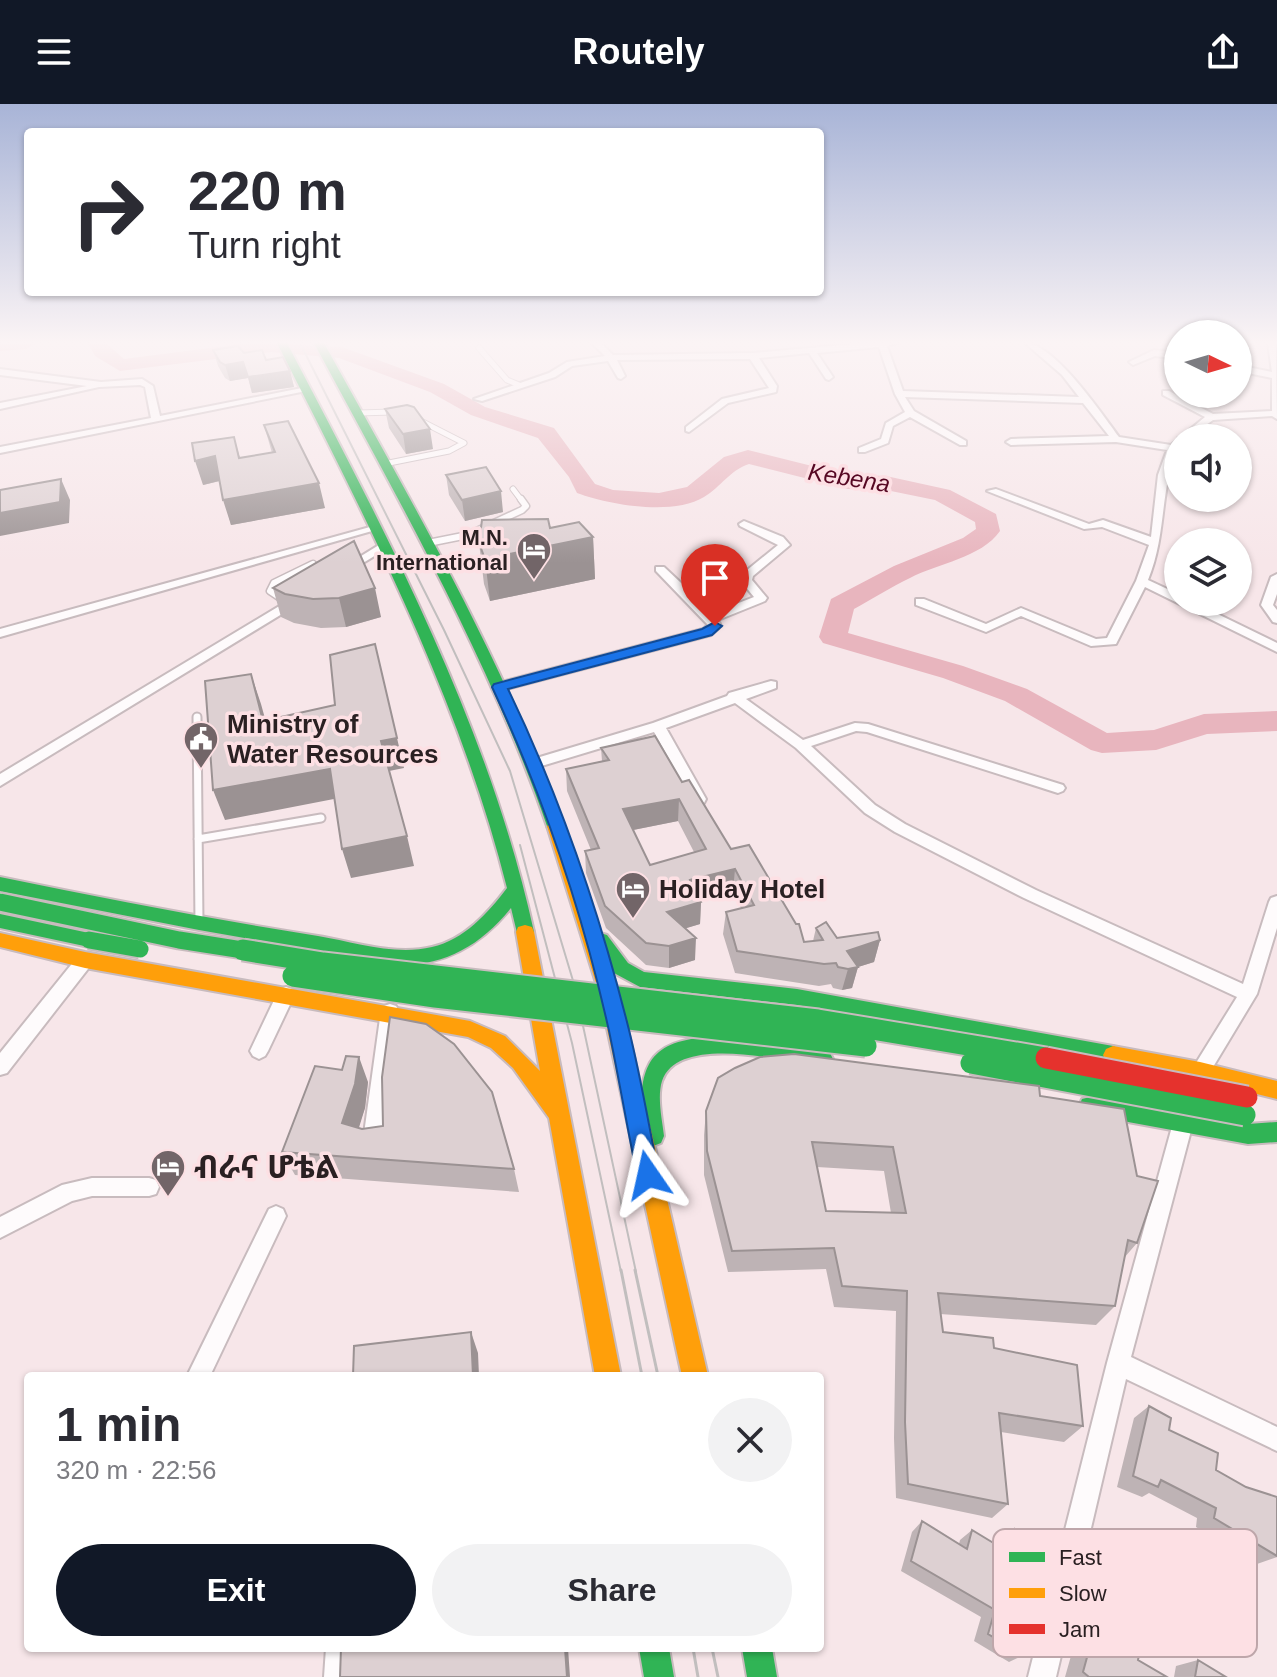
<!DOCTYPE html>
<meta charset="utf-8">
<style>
body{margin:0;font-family:Arial,"Noto Sans Ethiopic",sans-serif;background:#f2f2f3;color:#2b2b33;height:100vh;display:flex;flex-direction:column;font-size:30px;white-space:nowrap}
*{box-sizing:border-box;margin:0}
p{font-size:26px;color:#7c7c81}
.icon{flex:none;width:44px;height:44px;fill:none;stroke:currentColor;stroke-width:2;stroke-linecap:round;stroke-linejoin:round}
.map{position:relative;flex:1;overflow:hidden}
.side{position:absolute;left:24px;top:1268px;width:800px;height:280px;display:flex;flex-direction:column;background:#fff;border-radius:8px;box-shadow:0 2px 6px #0004}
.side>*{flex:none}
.banner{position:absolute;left:24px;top:24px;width:800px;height:168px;border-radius:8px;box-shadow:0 2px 6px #0004;background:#fff;color:#2b2b33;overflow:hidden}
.needle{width:52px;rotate:95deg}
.fabs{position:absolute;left:1164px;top:216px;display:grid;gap:16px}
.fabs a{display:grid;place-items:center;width:88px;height:88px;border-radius:50%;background:#fff;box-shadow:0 2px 6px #0004;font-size:40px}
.pin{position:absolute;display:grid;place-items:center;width:68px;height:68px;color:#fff;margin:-82px -34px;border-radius:50% 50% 50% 0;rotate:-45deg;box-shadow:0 0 8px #0007}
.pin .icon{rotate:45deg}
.me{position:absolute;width:88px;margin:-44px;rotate:349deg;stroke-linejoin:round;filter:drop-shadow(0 0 6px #0008)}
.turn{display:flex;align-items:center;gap:28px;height:168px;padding:0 32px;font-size:36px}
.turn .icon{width:104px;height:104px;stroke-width:2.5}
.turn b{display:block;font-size:56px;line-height:68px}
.round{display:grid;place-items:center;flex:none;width:84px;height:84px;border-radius:42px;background:#f2f2f3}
.headline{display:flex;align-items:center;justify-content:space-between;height:136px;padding:0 32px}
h1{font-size:48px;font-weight:600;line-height:60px}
.primary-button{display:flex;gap:16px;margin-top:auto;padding:16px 32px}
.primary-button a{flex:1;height:92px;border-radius:48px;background:#111827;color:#fff;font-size:32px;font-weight:600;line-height:92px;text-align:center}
.primary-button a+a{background:#f2f2f3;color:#2b2b33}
header{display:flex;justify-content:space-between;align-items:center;height:104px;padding:0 32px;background:#111827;color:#fff;font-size:36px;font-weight:600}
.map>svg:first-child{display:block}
</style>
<header><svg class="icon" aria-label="menu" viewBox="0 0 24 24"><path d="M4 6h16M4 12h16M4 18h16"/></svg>Routely<svg class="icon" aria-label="share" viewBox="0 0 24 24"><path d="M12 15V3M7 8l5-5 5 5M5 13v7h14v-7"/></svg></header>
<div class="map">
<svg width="1277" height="1573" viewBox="0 0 1277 1573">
<rect width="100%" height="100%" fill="#f7e6e9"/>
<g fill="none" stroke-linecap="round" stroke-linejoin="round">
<path fill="#e8b5be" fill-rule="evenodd" d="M0,239H35L26,245L0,247Z
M88,239H106L124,255L249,239L342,243L444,280L485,303L554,324L595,380L613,386L659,389L687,383L724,353L748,346L848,371L886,372L950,386L996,410L1000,427C981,454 938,459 910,474C891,483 872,495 854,505L848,529L963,562L1027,585L1107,629L1154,626L1204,610L1277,607V627L1207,630L1156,646L1102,649L1091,646L1005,597L943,574L823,539L819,533L831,495L894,462L963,434L976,425L975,418L935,396L886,386L848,385L749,360C730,366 721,383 704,393C673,412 609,401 577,389L569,373L538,334L471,311L430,288L339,254L271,248L120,267L95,252Z"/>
<defs>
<path id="lane-far2" d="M479,244L507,276L519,281
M357,309L394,308
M384,360L449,347L464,339L415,314
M513,385L522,397"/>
<path id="lane-far1" d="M428,439L468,431L522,406L526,402L521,395
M282,495L270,487L274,479L313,460"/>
<path id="lane" d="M197,613L199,820
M198,735L321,714"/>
<path id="street" d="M592,239H601L613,251L753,249L865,239H897L887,242L903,287L1079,293L1062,271L1025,239C1054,239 1102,310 1119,333L1171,341L1205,313L1163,291V287H1169L1213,310L1272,307V274L1238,267V261L1272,268L1268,239H1276L1277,315L1272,312L1213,316L1188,334H1178C1178,347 1171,357 1169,370C1161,408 1163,439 1148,476L1178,490V498H1193L1277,539V548L1145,483L1116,540L1091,542L1021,512L986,528L916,501V495H924L986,520L1021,504L1096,535L1107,534L1136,477L1149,441L1102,423L1084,425L987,387L996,385L1089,420L1103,416L1151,433L1158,371L1167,346L1116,338L1011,341L1006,338L1011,335L1109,332L1083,299L905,293L914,307L966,337V341H960L910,313L893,322L888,339L865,348H859V344L881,335L886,319L905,308L895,290L879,243L817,249L833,273L829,276L826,275L809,249L759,254L777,282L776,288L728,299L689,328L686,327V323L722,295L769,284L750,255L617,256L625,272L621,275L618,274L608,257L572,262L555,273L482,297L474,295L549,269L567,258L605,252Z
M1154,246L1178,249V255L1155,252L1133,261L1129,258Z
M0,265L101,278L142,275L153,282L160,312L307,283L311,286L0,349V343L151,314L145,283L140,281L99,283L0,305V299L87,282L0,271Z
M744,417L783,433L790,441L753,472L752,476L767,494L765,497L718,516L721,522L711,531L499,587L492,583L494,580L703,525L708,521L656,467V463H664L713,509L754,493L740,476L741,471L778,441L740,422L739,420Z
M370,423L379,425L0,533V525Z
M379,441L389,443L350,467L340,465Z
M1277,470V490L1273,501L1277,506V519L1273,518L1261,501L1271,473Z
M296,492L300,493V499L0,682V670Z
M771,577L776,578V584L746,595L803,636L855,619L868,620L1063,681L1065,684L1063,687L1058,689L867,628L856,627L811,642L875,701L905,720L1036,786L1243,880L1269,798L1271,794L1277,792V824L1257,890L1207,973L1200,975L1193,973L1191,967L1237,893L1024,794L895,728L865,709L796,644L735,599L666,624L706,695L704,699H694L654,628L535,664L528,659L530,656L653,619L727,592L729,589Z
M85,849L91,851L93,856L91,861L7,969L0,971V949L79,851Z
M286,883L292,885L295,890L268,947L265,952L259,955L253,952L250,947L277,890L280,885Z
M390,900L396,902L399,907L383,1037L380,1043L373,1046L366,1043L363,1037L381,907L384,902Z
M1183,1010L1190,1013L1193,1019L1131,1253L1277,1323V1347L1126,1275L1056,1573H1028L1107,1259L1173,1019L1176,1013Z
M92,1074H149L156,1076L159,1083L156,1090L149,1092H92L72,1097L0,1134V1113L62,1081Z
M276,1102L283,1105L286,1112L210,1272H187L269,1105Z
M326,1544H352V1573H324Z"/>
<path id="fast" d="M277,239H287C385,427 489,621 534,828L532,833H518L511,804C482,840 447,861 401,861L199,826L0,787V773C106,795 211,815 318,832C354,838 395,852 432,843C464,836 488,809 507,784C459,593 366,414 277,239Z
M314,239H324C411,397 502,552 563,722L561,726H549L547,722C488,552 399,397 314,239Z
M0,810L89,829L96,831L98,836L96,841L89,843L0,824Z
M600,829L607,831L628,859L644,868L797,885L1113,942L1120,945L1123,951L1120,957L1113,960L797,901L640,883L614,869L591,836L593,831Z
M731,932L823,946L830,949L833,955L830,961L823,964C787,957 678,929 662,977C657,993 662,1015 664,1032L661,1039L653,1042L645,1039L642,1032C637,954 649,933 731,932Z
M1090,993L1248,1020L1277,1018V1038L1248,1040L1090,1011L1082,1009L1079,1002L1082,995Z
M639,1544H669L674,1573H644Z
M742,1544H772L777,1573H747Z"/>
<path id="slow" d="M555,716L563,722L620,892L708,1272H682L600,892L547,722Z
M525,821L532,823L534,828L621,1272H595L549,1014L513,964L491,944L468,933L85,864L0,843V829L85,848L470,917L505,932L540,967L516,828L518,823Z
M1113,942L1200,958L1277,977V995L1200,976L1113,960L1106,957L1103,951L1106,945Z"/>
</defs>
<use href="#lane-far2" stroke="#c8bbbe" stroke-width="7"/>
<use href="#lane-far1" stroke="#c8bbbe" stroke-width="9"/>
<use href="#lane" stroke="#c8bbbe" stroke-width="11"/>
<use href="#street" stroke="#c8bbbe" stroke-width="4"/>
<use href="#fast" stroke="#c8bbbe" stroke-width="4"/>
<use href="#slow" stroke="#c8bbbe" stroke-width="4"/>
<use href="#lane-far2" stroke="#fefbfc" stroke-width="5"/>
<use href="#lane-far1" stroke="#fefbfc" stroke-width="6"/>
<use href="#lane" stroke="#fefbfc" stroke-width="7"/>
<use href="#street" fill="#fefbfc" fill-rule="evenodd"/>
<use href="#fast" fill="#30b455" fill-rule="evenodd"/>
<use href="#slow" fill="#ff9f0a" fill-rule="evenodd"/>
<path stroke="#c1bebe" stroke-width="2" d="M300,239L444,526L510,667L574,880L636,1168
M520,741L572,939L621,1168"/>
<path stroke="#c1bebe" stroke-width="3" d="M621,1166L642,1272
M635,1166L658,1272
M693,1544L698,1573
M712,1544L718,1573"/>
<defs>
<path id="fast-bridge-far1" d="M0,798L179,836L256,848
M89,836L140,845"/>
<path id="fast-bridge" d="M243,846L323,859L818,916L1046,954
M293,872L435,893L866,942
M971,959L1245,1011"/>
<path id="jam-bridge" d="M1046,954L1247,993"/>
</defs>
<use href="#fast-bridge-far1" stroke="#c8bbbe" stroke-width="21" stroke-linecap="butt"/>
<use href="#fast-bridge" stroke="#c8bbbe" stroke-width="25" stroke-linecap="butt"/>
<use href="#jam-bridge" stroke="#c8bbbe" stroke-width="25" stroke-linecap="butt"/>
<use href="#fast-bridge-far1" stroke="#30b455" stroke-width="17"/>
<use href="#fast-bridge" stroke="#30b455" stroke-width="21"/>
<use href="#jam-bridge" stroke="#e5322d" stroke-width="21"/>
</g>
<path fill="#beb3b5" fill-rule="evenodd" d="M213,246L244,249L266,256L290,267L294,283L252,289L248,274L230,277L225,274L218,262Z
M385,305L433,345L406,350L389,324Z
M264,321L325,404L231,421L220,377L203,381L234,333L240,354L272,349Z
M446,371L503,408L465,417L449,391Z
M550,424L593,433L595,475L490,497L484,480L479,439Z
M339,445L381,513L346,523L321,524L294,519L281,513L273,484Z
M601,644L682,678L731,745L804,838L813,837L816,824L837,834L880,836L874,858L858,863L852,884L842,886L833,884L831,880L819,882L735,869L723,830L726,808L741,804L733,787L700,796L701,798L700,820L686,824L695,856L669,864L646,861L606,824L586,769L585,747L591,746L567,687L566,665L602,657ZM678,717L694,748L650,761L633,726Z
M342,966L368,978L365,1004L358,1024L514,1065L519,1088L295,1071L282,1048Z
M1040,992L1137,1139L1124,1154L1115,1202L1096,1221L940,1210L943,1228L994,1244L1083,1322L1064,1338L1001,1328L1008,1400L992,1414L896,1394L894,1334L896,1207L834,1203L826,1165L728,1168L704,1071V1031L706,1007ZM817,1063L884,1067L891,1109L826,1107Z
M1149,1302L1169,1326L1216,1366L1246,1383L1277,1393V1453L1257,1460L1196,1423L1197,1414L1149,1389L1142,1393L1117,1383L1134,1314Z
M922,1417L959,1440L960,1436L972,1426L999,1442L1001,1435L1015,1425L1024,1551L1009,1558L974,1537L981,1513L901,1467L912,1428Z
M1106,1484L1138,1556L1167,1573H1065L1088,1492Z
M1198,1556L1226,1573H1174L1176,1562Z"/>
<path fill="#9b9293" d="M243,258L248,274L230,277L225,261Z
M290,267L294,283L252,289L248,273Z
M430,325L433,345L406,350L403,330Z
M215,352L223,376L203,381L195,357Z
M61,375L70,396L69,419L0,432V409Z
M319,379L325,404L231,421L223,396Z
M501,387L503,408L465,417L462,396Z
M593,433L595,475L490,497L485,455Z
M375,484L381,513L346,523L339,494Z
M251,570L261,600L274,647L263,617Z
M397,634L404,664L389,667L381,637Z
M330,665L339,694L225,716L213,686Z
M679,695L678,717L623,728V705Z
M407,732L414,762L351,774L342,745Z
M735,765L733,787L689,798L690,776Z
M701,798L700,820L667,830V808Z
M696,834L695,856L669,864V842Z
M880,836L874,858L858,863L852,884L842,886L848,865L847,847Z
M359,953L368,978L365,1004L353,1043L342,1019Z
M471,1228L478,1249L479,1272H473Z
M565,1544H568L570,1573H567Z"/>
<path fill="#ddd0d2" stroke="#9b9293" stroke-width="2" fill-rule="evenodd" d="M238,242L244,249L262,246L266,256L283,253L290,267L248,273L243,258L225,261L220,258L213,246Z
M407,301L414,303L430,325L403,330L385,305Z
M288,317L319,379L223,396L215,352L195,357L192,339L234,333L239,354L275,348L264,321Z
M486,363L501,387L462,396L446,371Z
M61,375L60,398L0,409V386Z
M548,415L550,424L579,418L593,433L485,455L479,439L482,416Z
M354,437L375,484L339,494L313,495L285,490L273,484Z
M375,540L397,634L381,637L407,732L342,745L330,665L213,686L205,577L251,570L263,617L335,601L330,551Z
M655,632L682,678L689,676L731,745L749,741L796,820H799L804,838L823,836L816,824L826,818L837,834L878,828L880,836L847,847L858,863L848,865L838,863L836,859L824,860L737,847L726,808L754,801L735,765L690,776L701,798L667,808L696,834L669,842L646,839L605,802L585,747L599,744L566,665L609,656L601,644ZM679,695L706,745L650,761L623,705Z
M390,913L426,920L454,940L492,988L514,1065L282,1048L315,962L342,966L346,952L359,953L355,980L342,1019L362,1025L383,1022L382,973Z
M794,950L1039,982L1040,992L1124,1005L1137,1072L1158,1077L1137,1139L1128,1136L1115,1202L938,1189L943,1228L993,1234L994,1244L1077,1261L1083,1322L999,1309L1008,1400L908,1380L905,1318L907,1187L842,1182L834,1144L732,1147L707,1047L706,1007L718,974L735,964L760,953ZM812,1038L893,1043L906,1109L826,1107Z
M471,1228L473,1272H353L354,1242Z
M1149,1302L1171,1314L1169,1326L1218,1349L1216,1366L1246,1383L1277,1393V1452L1214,1414L1216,1404L1161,1376L1158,1383L1133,1372Z
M922,1417L967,1445L972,1426L1010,1449L1015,1425L1052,1445L1024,1551L988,1530L995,1506L911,1457Z
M1106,1484L1147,1509L1138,1556L1167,1573H1089L1083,1568Z
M341,1544H565L567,1573H340Z
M1198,1556L1226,1573H1195Z"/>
<linearGradient id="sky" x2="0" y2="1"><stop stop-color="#a8b4d7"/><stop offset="0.52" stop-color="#fbf4f5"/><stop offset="1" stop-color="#fbf4f5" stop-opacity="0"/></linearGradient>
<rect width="1277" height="459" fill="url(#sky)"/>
<path fill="#1a73e8" stroke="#114b97" stroke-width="2" d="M715,518L722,522L712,531L508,585C560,693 600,810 629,926C641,974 649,1023 659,1071L656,1078L648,1081L640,1078L637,1071C627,1023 619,975 609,927C583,810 543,692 492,583L494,580L702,525Z"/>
<defs>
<symbol id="hotel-pin" viewBox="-11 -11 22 30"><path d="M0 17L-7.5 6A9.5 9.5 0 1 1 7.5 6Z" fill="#726568" stroke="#fde0e4"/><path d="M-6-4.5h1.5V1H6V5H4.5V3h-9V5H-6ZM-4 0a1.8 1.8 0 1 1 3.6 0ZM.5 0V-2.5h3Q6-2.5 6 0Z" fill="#fff"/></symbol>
<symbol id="civic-pin" viewBox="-11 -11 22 30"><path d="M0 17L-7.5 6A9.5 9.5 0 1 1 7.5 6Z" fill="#726568" stroke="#fde0e4"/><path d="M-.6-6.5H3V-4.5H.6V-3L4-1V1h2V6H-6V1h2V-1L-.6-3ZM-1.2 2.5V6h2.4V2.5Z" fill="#fff"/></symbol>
</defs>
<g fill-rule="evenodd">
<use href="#hotel-pin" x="514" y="426" width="40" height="54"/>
<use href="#civic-pin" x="181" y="615" width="40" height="54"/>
<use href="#hotel-pin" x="613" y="765" width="40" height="54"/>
<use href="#hotel-pin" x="148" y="1043" width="40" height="54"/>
</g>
<g text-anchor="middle" stroke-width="7" stroke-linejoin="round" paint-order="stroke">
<g font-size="22" font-weight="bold" fill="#2a2022" stroke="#fde0e4" text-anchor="end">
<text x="508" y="441">M.N.<tspan x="508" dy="25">International</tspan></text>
</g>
<g font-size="24" font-style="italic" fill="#560722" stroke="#fde0e4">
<text transform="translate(849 374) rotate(9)" y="8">Kebena</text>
</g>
<g font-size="26" font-weight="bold" fill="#2a2022" stroke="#fde0e4" text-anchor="start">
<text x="227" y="629">Ministry of<tspan x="227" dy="30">Water Resources</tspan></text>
<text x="659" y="794">Holiday Hotel</text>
</g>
<g font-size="32" font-weight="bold" fill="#2a2022" stroke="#fde0e4" text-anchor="start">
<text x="194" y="1074">ብራና ሆቴል</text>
</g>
</g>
<rect x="993" y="1425" width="264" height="128" rx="12" fill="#fde0e4" stroke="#bea6aa" stroke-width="2"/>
<rect x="1009" y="1448" width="36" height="10" fill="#30b455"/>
<rect x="1009" y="1484" width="36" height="10" fill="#ff9f0a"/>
<rect x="1009" y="1520" width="36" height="10" fill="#e5322d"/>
<g font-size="22" fill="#2a2022">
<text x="1059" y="1461">Fast</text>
<text x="1059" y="1497">Slow</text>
<text x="1059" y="1533">Jam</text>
</g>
</svg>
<div class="fabs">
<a><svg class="needle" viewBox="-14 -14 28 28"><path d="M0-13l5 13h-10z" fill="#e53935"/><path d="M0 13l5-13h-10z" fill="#7c7c81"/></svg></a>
<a><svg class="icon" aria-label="sound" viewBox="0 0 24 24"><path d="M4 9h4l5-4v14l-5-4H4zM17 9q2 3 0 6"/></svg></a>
<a><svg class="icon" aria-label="layers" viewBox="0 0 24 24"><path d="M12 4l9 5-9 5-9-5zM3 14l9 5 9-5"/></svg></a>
</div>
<div class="pin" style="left:715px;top:522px;background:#d93025"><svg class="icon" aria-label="arrive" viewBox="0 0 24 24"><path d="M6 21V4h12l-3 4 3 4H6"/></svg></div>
<svg class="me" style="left:648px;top:1071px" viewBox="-20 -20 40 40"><path d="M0-17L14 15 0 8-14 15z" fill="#1a73e8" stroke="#fff" stroke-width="4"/></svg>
<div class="banner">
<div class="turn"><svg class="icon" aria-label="right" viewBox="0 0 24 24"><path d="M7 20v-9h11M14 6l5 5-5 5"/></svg><div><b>220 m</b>Turn right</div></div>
</div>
<section class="side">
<div class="headline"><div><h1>1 min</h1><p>320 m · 22:56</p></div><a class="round"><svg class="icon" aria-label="close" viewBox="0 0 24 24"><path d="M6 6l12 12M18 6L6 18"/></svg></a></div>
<div class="primary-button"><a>Exit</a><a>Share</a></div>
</section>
</div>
